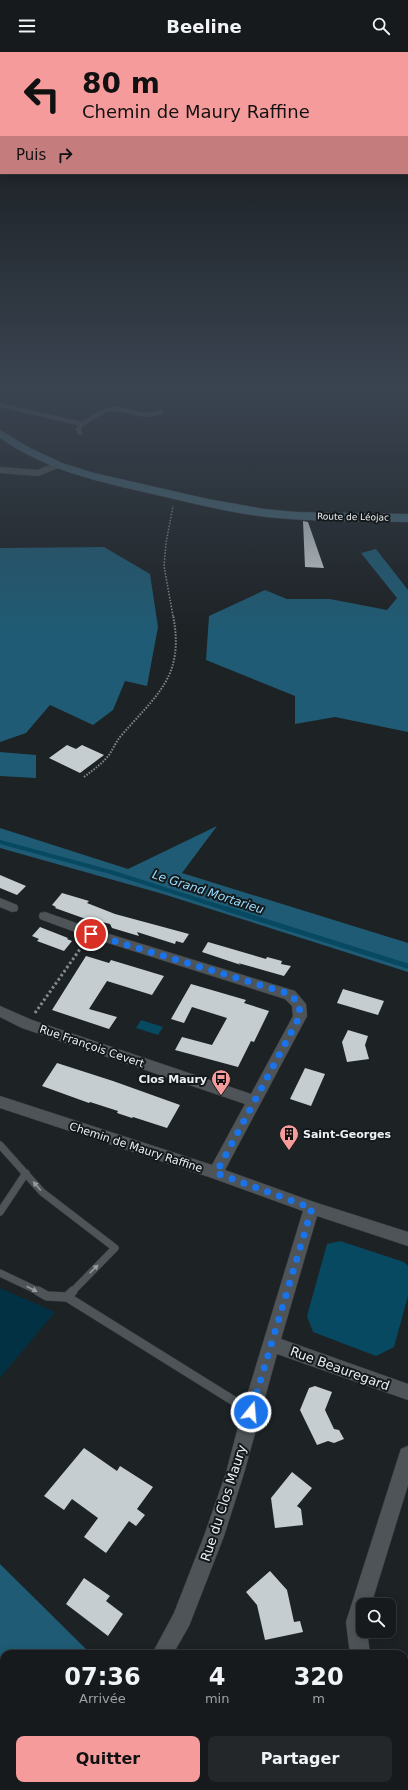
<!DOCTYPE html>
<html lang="fr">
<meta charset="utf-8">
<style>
body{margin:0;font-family:"DejaVu Sans",sans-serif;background:#232729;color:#f1f3f6;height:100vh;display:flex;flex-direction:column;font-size:15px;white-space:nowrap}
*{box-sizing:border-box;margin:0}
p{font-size:13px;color:#9ea1a3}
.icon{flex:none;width:22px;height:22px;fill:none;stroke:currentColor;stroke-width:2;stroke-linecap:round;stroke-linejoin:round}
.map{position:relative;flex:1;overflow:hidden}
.details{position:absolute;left:0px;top:1598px;width:408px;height:140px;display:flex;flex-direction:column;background:#161a1c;border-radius:12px 12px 0 0;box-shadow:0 2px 10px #0003,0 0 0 1px #35383b}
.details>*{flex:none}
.guide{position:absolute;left:0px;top:0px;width:408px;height:122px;box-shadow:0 2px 10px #0003,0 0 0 1px #35383b;background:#f59b9b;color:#111;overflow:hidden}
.tools{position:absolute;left:356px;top:1546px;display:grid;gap:8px}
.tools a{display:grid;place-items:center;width:40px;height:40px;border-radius:8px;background:#161a1c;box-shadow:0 2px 10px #0003,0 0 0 1px #35383b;font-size:20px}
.pin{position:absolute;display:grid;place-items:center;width:34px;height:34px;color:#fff;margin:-17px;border:2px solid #fff;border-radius:50%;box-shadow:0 1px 4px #0007}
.me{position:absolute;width:44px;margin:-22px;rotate:17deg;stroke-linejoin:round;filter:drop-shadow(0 0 3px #0008)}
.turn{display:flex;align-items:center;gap:14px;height:84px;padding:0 16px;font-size:18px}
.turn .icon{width:52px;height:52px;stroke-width:2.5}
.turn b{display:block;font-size:28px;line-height:34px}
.then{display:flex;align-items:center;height:38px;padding:0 16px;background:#0003;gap:8px;font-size:15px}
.eta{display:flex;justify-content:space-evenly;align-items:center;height:68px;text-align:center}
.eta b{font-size:24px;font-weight:700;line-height:28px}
.button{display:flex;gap:8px;margin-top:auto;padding:8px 16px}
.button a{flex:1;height:46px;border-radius:8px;background:#f59b9b;color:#111;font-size:16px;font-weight:700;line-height:46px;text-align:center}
.button a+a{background:#232729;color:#f1f3f6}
header{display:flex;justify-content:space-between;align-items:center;height:52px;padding:0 16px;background:#161a1c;font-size:18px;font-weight:700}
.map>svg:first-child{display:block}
</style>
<header><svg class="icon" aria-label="menu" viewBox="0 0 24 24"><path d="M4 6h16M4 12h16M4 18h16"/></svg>Beeline<svg class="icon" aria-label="search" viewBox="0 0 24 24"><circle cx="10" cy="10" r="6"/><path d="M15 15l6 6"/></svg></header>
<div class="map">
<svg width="408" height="1738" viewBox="0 0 408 1738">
<rect width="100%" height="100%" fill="#1d2225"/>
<path fill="#013143" d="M0,1236L55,1260L0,1326Z"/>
<path fill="#1f5b74" d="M104,495L150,522L158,575L147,634L125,629L113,658L93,673L50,653L26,681L0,690V496Z
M376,497L408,538V680L335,665L295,672V644L206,608L209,564L265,538L287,547H330L387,558L397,546L361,501Z
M0,700L36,703V726L0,724Z
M217,774L182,821L408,891V920L163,842L0,796V776L128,817Z
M0,1512L91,1602H4V1734H155L161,1738H0Z"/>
<path fill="#064961" d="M141,968L163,975L158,983L136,976Z
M340,1189L404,1210L408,1214V1244L394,1295L376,1304L313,1280L307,1264L327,1192Z"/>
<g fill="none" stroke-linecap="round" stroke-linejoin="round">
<path stroke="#064961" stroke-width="4" d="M0,790L114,821L230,858"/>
<path stroke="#064961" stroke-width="5" d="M227,857L408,914"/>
</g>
<path fill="#c6cdd0" d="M303,469L308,470L324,516L305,515Z
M67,693L76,697L82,693L104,703L80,721L49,706Z
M0,823L26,834L17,843L0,836Z
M62,841L89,849L87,851L115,862L189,882L183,891L176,889L175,892L137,880L139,884L112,876L110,872L90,867L83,866L55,856L56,855L52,853Z
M40,875L68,886L67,887L72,889L64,899L37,889L39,887L32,884Z
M208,890L266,907L267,905L282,909L281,912L291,914L284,924L238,911L241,913L202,900Z
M86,904L109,911L111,908L164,924L152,943L107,929L89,957L117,965L109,977L52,958Z
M191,932L246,948L244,951L269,959L254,990L251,989L238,1015L175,998L182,985L212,993L227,966L192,955L184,971L171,967Z
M343,937L384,949L378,963L337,951Z
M348,978L368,984L365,993L369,1007L347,1010L342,990Z
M57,1011L113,1029L180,1053L167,1076L133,1065L132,1066L117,1061L118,1059L90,1050L89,1051L42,1034Z
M305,1016L325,1022L311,1054L290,1047Z
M315,1334L332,1340L325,1358L334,1377L339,1378L344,1387L334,1391L328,1389L317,1393L300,1358L309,1336Z
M84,1396L117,1419L120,1414L153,1435L137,1457L145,1463L136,1474L129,1469L106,1501L84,1485L98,1466L72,1447L64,1458L44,1444Z
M292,1420L312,1436L297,1454L301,1457L303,1473L275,1476L271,1446Z
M270,1519L287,1538L294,1570L300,1569L303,1580L265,1588L257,1553L246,1540Z
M84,1526L110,1544L106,1549L123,1562L108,1584L66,1552Z"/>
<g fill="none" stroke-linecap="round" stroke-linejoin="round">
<defs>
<path id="service-far2" d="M0,353L82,372C92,367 101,358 112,357C131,356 141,368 161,360
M80,381L78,377L82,372"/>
<path id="service-far1" d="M0,1093L42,1140L115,1196L72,1240
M0,1160L26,1121
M0,1221L40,1240"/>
<path id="service" d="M38,1239L47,1244L67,1245L250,1359
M67,1245L73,1239"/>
<path id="minor" d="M58,410L61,411V415L38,424L0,421V415L37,418Z
M0,846L17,853L18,856L17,859L12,860L0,855Z
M45,860L96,878L295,939L306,952L307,964L225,1118L314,1150L408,1180V1194L317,1164L281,1287L408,1332V1348L277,1302L244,1421L224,1484L189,1574L173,1602H152L174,1561L204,1484L226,1421L242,1360L303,1159L212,1126L0,1056V1044L212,1113L245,1052L22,976L0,965V954L32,968L251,1042L293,964L292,954L285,947L86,884L40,867L39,864L40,861Z
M408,1394V1433L371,1553H363V1579H367L370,1602H350L346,1570L399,1403L401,1397Z
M404,1624L408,1625V1647L404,1646Z
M59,1734H83L81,1738H57Z"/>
<path id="secondary" d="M0,378L28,395L62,411L94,421L208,447L264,457L296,460L408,462V470C361,469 313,470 266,465C225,460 184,449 144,440C91,428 45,417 0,386Z"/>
</defs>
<use href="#service-far2" stroke="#3a3e40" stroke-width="4.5"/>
<use href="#service-far1" stroke="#3a3e40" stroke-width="8"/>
<use href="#service" stroke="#3a3e40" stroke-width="10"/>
<use href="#minor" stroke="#3a3e40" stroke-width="1"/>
<use href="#secondary" stroke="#3a3e40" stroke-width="1"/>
<path stroke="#85898c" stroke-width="1.5" stroke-dasharray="1.5 1.5" stroke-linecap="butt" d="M173,564L164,514L166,491L173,454"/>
<path stroke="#85898c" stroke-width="2" stroke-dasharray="1.5 1.5" stroke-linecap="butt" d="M84,725C93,718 102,712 109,703C113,697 116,690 120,685C157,642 185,625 173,563"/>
<path stroke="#85898c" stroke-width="3" stroke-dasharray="2.5 2.5" stroke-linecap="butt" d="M35,961L85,890"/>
<use href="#service-far2" stroke="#4e5457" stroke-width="4"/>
<use href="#service-far1" stroke="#4e5457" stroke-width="7"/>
<use href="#service" stroke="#4e5457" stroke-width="9"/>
<use href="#minor" fill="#4e5457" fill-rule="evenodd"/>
<use href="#secondary" fill="#466573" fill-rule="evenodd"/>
</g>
<defs><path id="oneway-solid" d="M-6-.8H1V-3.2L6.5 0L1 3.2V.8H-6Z"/></defs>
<g fill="#969b9d">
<use href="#oneway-solid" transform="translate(37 1134) rotate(-131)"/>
<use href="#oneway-solid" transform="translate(94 1217) rotate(-45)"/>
<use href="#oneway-solid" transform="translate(32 1237) rotate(27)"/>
</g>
<linearGradient id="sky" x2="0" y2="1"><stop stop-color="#101314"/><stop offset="0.58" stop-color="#3a4451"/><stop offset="1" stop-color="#3a4451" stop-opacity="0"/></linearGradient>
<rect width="408" height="580" fill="url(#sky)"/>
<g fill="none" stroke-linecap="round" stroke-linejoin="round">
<path stroke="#1a73e8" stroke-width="7" stroke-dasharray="0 12.6" d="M91,882L290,942L299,952L300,964L216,1121L312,1156L251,1360"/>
</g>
<defs>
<symbol id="bus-pin" viewBox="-11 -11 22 30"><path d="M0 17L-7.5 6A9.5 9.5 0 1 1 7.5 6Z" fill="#f59b9b" stroke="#14191b"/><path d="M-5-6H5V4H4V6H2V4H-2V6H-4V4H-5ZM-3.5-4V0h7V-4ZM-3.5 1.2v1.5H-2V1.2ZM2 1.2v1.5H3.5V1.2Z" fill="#111"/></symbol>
<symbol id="building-pin" viewBox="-11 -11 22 30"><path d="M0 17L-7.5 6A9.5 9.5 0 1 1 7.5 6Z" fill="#f59b9b" stroke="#14191b"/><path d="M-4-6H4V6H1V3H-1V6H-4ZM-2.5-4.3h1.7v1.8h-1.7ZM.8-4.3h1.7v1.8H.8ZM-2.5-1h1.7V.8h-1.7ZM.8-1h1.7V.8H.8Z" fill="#111"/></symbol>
</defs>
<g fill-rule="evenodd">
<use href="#bus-pin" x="210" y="1016" width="22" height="30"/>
<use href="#building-pin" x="278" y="1071" width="22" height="30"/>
</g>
<g text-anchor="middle" stroke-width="4" stroke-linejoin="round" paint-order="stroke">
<g font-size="9" fill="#eef1f3" stroke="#14191b">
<text transform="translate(353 465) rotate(1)" y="3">Route de Léojac</text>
</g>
<g font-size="11" fill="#eef1f3" stroke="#14191b">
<text transform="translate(92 994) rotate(19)" y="4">Rue François Cevert</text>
<text transform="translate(136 1095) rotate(18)" y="4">Chemin de Maury Raffine</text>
</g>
<g font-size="11" font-weight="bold" fill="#eef1f3" stroke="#14191b" text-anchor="end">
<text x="207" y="1031">Clos Maury</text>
<text x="303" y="1086" text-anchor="start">Saint-Georges</text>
</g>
<g font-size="12" font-style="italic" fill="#98dcfd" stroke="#14191b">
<text transform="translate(208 840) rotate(18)" y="4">Le Grand Mortarieu</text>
</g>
<g font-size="13" fill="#eef1f3" stroke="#14191b">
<text transform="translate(340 1316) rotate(20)" y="5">Rue Beauregard</text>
<text transform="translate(223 1451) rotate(-72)" y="5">Rue du Clos Maury</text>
</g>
</g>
</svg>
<div class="tools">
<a><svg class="icon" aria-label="search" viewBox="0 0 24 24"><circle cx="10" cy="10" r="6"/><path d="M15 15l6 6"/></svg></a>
</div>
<div class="pin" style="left:91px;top:882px;background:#d93025"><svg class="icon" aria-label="arrive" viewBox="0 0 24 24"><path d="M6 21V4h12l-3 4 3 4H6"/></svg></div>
<svg class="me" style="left:251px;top:1360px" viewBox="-20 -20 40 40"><circle r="17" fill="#1a73e8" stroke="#fff" stroke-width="3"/><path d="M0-11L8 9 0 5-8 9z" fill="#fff"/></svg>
<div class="guide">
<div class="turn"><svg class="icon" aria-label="left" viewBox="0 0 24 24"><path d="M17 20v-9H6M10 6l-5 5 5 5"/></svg><div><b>80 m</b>Chemin de Maury Raffine</div></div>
<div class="then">Puis<svg class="icon" aria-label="right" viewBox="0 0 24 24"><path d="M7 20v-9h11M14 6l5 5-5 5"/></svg></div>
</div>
<section class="details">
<div class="eta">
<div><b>07:36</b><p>Arrivée</p></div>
<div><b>4</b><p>min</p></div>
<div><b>320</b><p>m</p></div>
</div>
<div class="button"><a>Quitter</a><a>Partager</a></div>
</section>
</div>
